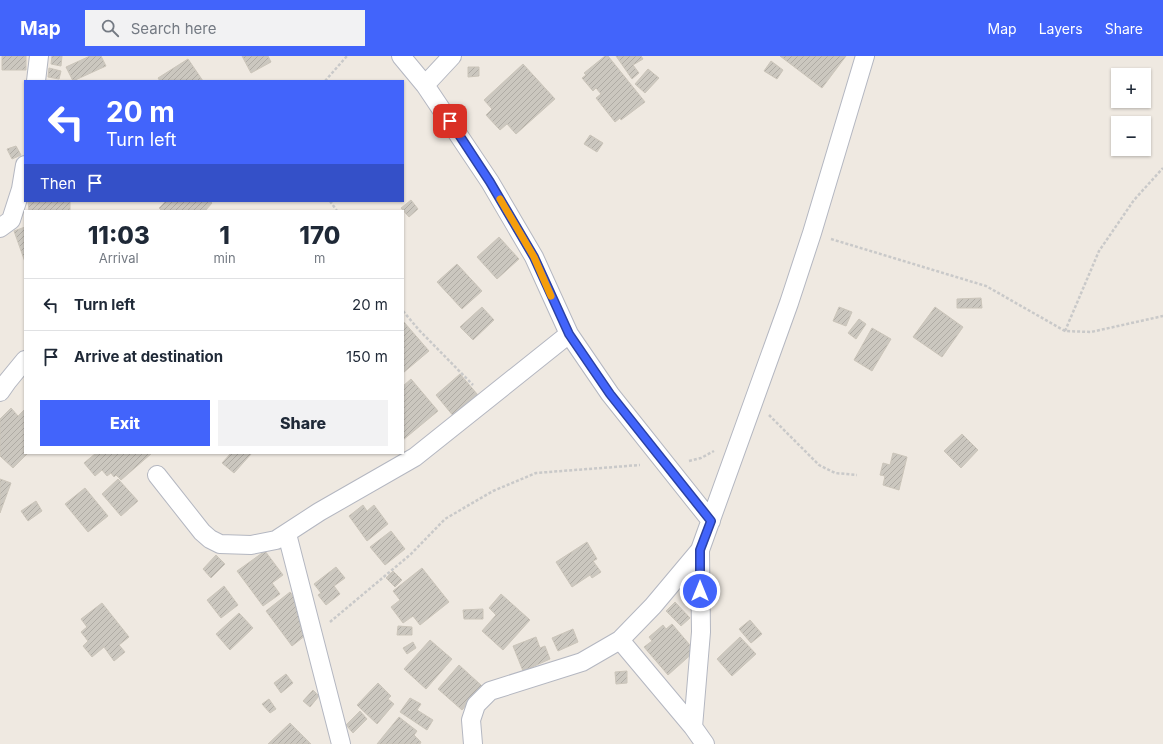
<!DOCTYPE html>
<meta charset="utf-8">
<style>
body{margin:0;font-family:Inter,sans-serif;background:#f2f2f3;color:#1f2937;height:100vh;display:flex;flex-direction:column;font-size:15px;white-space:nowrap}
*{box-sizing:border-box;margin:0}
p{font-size:13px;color:#747a83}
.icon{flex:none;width:22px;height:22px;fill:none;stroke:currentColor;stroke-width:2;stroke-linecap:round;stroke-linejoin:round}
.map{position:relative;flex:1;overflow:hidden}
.drawer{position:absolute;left:24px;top:154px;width:380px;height:244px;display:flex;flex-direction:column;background:#fff;border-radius:0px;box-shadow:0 1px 3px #0004}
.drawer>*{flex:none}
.guide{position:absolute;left:24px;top:24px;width:380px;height:122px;border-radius:0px;box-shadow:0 1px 3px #0004;background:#4264fb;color:#fff;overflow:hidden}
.buttons{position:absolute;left:1111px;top:12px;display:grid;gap:8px}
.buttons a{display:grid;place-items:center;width:40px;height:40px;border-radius:0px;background:#fff;box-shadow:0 1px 3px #0004;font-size:20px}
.pin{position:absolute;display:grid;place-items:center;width:34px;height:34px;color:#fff;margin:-17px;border-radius:8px;box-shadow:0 2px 6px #0006}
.me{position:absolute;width:44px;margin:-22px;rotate:0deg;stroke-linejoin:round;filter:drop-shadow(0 0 3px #0008)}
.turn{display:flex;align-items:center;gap:14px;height:84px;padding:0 16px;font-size:18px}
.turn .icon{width:52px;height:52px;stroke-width:2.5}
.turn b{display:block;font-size:28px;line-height:34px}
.then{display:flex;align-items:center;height:38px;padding:0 16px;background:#0003;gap:8px;font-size:15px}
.eta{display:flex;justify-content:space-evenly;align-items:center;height:68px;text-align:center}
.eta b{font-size:24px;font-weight:800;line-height:28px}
.primary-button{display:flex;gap:8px;margin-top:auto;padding:8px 16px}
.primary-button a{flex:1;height:46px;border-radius:0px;background:#4264fb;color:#fff;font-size:16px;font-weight:800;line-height:46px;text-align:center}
.primary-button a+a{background:#f2f2f3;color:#1f2937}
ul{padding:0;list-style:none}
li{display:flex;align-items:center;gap:12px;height:52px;padding:0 16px;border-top:1px solid #e0e1e3}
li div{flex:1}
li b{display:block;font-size:15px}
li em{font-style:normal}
header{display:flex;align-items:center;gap:24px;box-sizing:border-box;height:56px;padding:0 20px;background:#4264fb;color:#fff}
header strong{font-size:19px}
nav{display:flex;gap:22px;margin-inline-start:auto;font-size:14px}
.search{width:280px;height:36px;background:#f2f2f3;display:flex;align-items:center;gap:10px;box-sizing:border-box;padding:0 14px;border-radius:0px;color:#747a83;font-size:15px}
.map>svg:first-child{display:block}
</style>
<header>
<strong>Map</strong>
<div class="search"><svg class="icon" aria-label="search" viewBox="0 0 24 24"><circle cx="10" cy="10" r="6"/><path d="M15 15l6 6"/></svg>Search here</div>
<nav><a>Map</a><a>Layers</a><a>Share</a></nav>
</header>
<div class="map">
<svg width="1163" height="688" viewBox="0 0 1163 688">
<defs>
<pattern id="building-hatch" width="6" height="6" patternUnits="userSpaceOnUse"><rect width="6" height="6" fill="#cbc7bf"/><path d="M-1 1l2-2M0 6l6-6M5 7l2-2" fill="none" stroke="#afaba4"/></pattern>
</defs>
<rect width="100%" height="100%" fill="#efe9e1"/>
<path fill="url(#building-hatch)" stroke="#cbc5ba" d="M2,0H26V14H2Z
M52,0H62L61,10L51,8Z
M90,0H101L106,10L73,25L66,11Z
M242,0H268L271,6L251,17Z
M605,0H608L645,46L621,64L620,62L615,66L596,42L601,38L596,32L593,35L582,22L586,19L584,17Z
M616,0H641L643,3L633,9L639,17L632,23Z
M780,0H846L822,32Z
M188,3L203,25H160L158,22Z
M771,5L783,14L777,23L764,15Z
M523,8L555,43L516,78L507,68L500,74L486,59L492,53L484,44Z
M468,11H479V20L468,21Z
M49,12L61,15L59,23L48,21Z
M648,13L659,22L645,37L635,28Z
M590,79L603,87L597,96L584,88Z
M16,90L21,99L12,103L7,93Z
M411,144L418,153L409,161L401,152Z
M28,145H70V155H29Z
M166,145H210L212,147L205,155H162L159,152Z
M25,171V206L14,175Z
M499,181L519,203L497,223L477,201Z
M457,208L482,235L462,253L437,226Z
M981,242L982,252H957V243Z
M482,251L494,264L473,284L460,271Z
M839,251L852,256L846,270L833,265Z
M935,251L963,271L942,301L913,281Z
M859,263L866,268L856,283L848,277Z
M403,265L429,295L403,317Z
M872,272L891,283L872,315L854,304Z
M460,318L489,352L464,373L436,339Z
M411,323L438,355L403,384V330Z
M11,352L18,360L25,353V397H28L13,412L0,400V363Z
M962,378L978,394L961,412L944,395Z
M96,397H152L121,424L116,419L114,421L111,417L107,420L102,414L95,420L84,407Z
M231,397H252L234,417L222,407Z
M893,397L907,401L899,434L883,429L885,420L880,419L883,407L890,409Z
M0,423L11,427L0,457Z
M118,423L138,445L121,460L102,438Z
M85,432L108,460L88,476L65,448Z
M36,445L42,455L28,465L21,455Z
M363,449L367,455L374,449L388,468L367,485L349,460Z
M391,475L405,493L385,509L370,491Z
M587,486L597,503L593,505L601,516L592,522L590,519L572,531L556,506Z
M265,495L283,519L272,527L280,538L263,550L237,515Z
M216,499L225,508L211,522L203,513Z
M336,511L345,522L334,530L340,538L326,549L318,539L321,537L314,528Z
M422,512L449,546L420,569L413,560L403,567L391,551L400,544L393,535Z
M393,515L402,524L395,531L386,522Z
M224,530L238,549L221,562L207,544Z
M290,536L304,554L311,575L292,590L266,555Z
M501,538L530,564L503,594L482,575L496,559L489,552Z
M675,546L690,562L681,570L666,555Z
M102,547L129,581L119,589L125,596L114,605L104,591L92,601L83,590L88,585L81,576L87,571L81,563Z
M483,553V563H464L463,554Z
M239,557L253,572L230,594L216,578Z
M750,564L762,578L751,587L739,573Z
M672,568L695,595L668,619L644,591L652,585L649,581L663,569L666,573Z
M398,570L412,571V579H397Z
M573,573L578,586L558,595L552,582Z
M536,581L540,592L545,590L550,603L523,615L513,590Z
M740,581L756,598L732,620L717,603Z
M430,584L452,603L426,633L404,613Z
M413,586L416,592L407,598L403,592Z
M459,609L482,630L462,654L438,633Z
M627,615V627L616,628L615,616Z
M286,618L293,627L281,637L274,627Z
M378,627L391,640L388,643L394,648L377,668L357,649Z
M313,634L319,640L310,651L303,645Z
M410,642L421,648L417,654L433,664L427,674L400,656Z
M269,643L276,653L270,657L262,648Z
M360,655L367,663L353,677L346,669Z
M399,661L417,675L414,679L421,686L420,688H377Z
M290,667L311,688H268Z"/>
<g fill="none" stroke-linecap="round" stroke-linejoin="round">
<defs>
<path id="street" d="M401,0L425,29L490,126L534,201L569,278L610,338L711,465
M36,25L39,0
M425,29L452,0
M0,172L11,164L21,133L25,109
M0,336L7,326L25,304
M157,419L202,476L210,483L220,488L251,489L276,484L319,456L415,401L569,278
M287,478L341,688
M620,584L693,671L705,688
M693,671L701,576L700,494
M473,688L471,664L476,649L490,635L582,606L620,584L653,550L700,494L789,247L812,177L865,0"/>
</defs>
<use href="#street" stroke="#b4b7c1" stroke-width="20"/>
<path stroke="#c9c9c9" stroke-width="2.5" stroke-dasharray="3 2" stroke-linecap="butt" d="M325,25L347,0
M330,145L337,155
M831,183L986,230L1065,275L1091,276L1163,260
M403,255L419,274L473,329
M1065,275L1099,195L1134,144L1163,112
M769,359L819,409L835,417L857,419
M689,405L701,402L714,395
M330,566L411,498L445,463L493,435L536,417L640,409"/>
<use href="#street" stroke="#fff" stroke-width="18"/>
</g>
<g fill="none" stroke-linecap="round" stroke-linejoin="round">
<defs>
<path id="route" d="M450,65L490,126L534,201L569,278L610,338L711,465L700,494V535"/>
</defs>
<use href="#route" stroke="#2b41a3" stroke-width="10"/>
<use href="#route" stroke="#4264fb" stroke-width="7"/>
<path stroke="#f59e0b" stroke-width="7" d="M500,143L534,201L551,240"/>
</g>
</svg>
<div class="buttons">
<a>+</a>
<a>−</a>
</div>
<div class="pin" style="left:450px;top:65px;background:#d93025"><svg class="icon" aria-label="arrive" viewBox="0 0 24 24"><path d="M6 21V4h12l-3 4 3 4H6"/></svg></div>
<svg class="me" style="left:700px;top:535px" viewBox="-20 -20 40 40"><circle r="17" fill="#4264fb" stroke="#fff" stroke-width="3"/><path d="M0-11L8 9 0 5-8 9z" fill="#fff"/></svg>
<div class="guide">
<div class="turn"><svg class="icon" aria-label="left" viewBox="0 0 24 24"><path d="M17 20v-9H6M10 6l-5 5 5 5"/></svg><div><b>20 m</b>Turn left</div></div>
<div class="then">Then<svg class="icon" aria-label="arrive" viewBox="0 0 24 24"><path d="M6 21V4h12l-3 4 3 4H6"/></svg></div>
</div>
<section class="drawer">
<div class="eta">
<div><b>11:03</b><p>Arrival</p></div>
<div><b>1</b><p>min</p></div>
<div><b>170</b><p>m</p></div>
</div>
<ul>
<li><svg class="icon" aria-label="left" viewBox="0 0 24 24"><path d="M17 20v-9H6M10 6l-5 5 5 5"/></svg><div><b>Turn left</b></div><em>20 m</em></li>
<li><svg class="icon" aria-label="arrive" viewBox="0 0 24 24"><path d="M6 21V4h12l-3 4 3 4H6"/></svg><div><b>Arrive at destination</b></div><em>150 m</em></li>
</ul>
<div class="primary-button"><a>Exit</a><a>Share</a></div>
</section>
</div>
